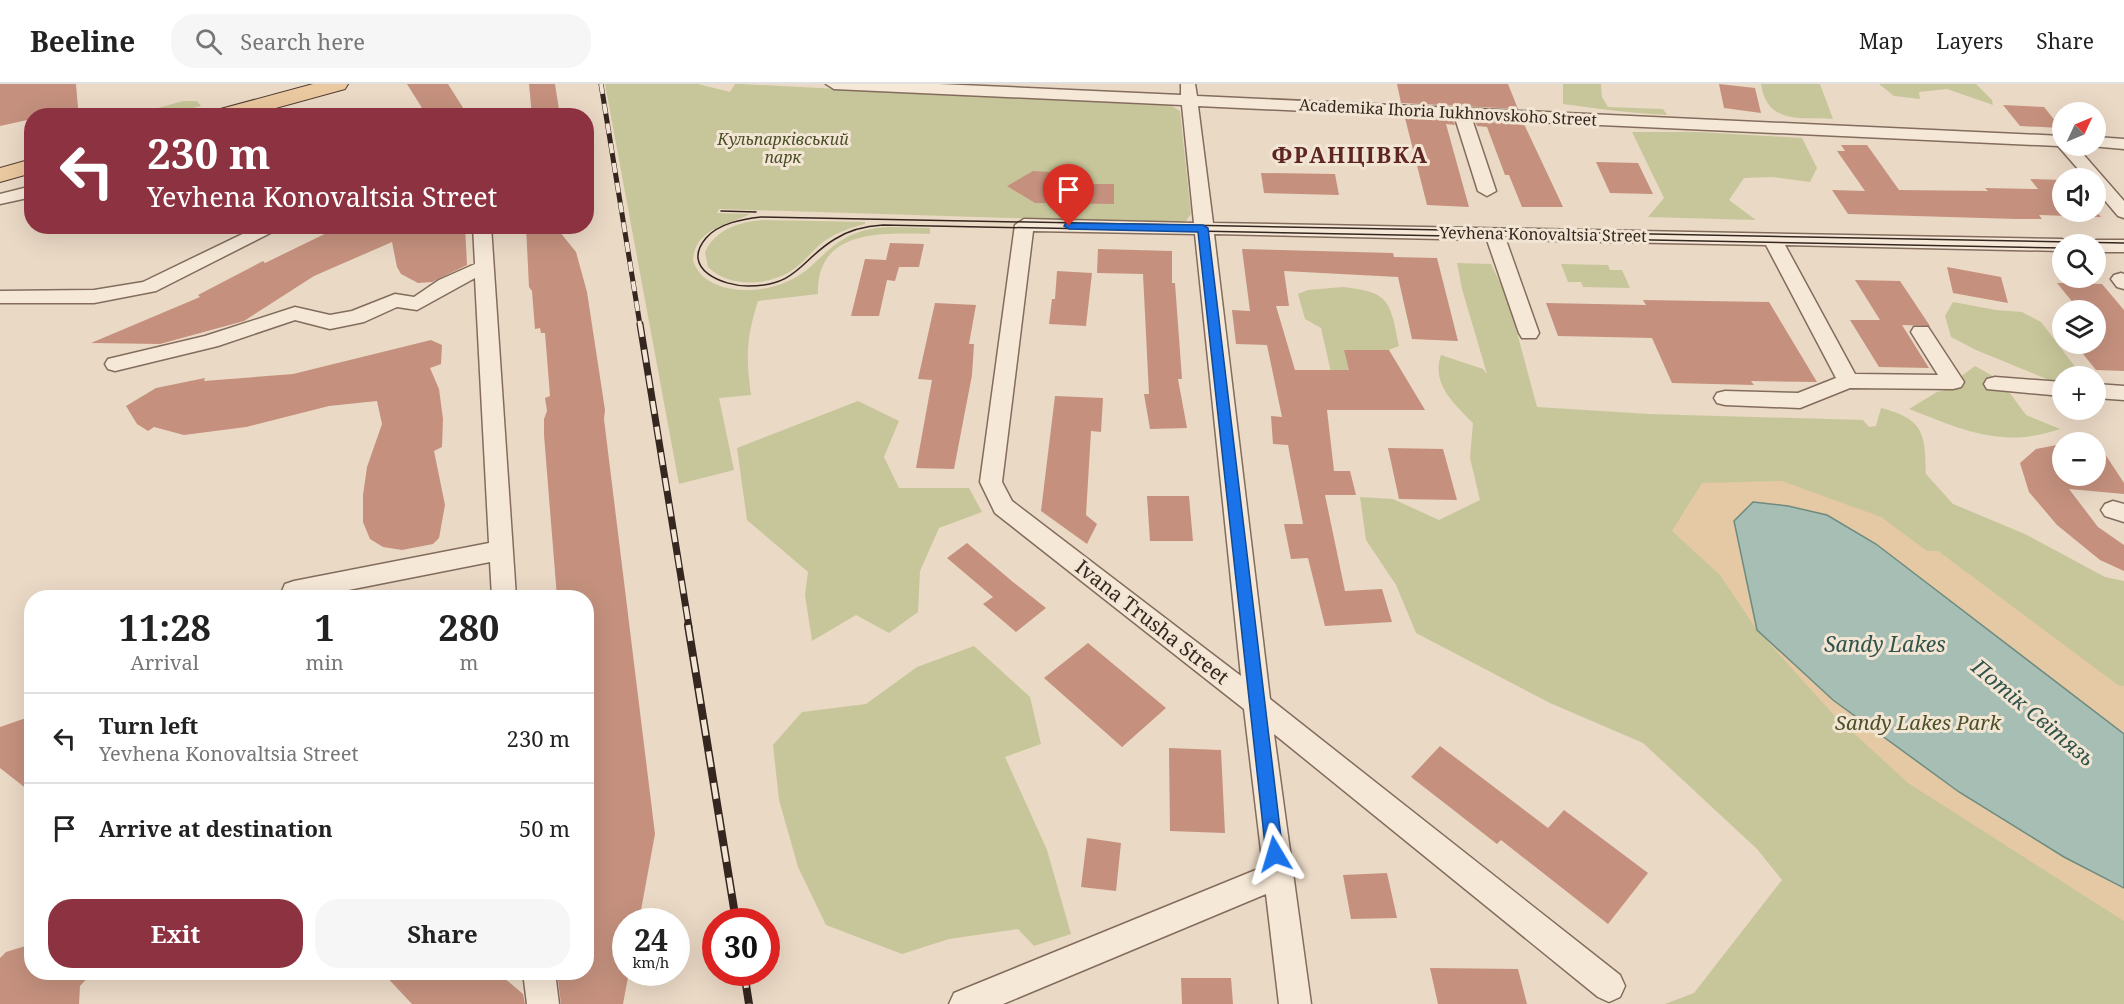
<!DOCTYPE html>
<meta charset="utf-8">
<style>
body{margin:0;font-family:"Noto Serif",serif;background:#f6f6f6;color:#222;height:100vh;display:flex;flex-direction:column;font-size:22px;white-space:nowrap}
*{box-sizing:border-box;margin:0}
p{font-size:20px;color:#767676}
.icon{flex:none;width:33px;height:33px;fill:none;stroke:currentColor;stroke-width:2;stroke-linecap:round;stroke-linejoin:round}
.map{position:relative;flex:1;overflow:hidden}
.drawer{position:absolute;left:24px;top:506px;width:570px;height:390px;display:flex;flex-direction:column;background:#fff;border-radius:24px;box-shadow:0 6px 24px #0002}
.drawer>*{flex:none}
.hud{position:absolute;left:24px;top:24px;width:570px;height:126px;border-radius:24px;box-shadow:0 6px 24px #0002;background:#8d3240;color:#fff;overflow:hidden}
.needle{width:39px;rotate:46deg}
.tools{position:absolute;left:2052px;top:18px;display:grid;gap:12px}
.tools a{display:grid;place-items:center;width:54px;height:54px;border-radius:50%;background:#fff;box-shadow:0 6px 24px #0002;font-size:30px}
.speed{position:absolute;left:612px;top:824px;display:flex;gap:12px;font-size:30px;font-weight:700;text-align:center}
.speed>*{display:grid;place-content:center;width:78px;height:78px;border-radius:50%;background:#fff;box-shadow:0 6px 24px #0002;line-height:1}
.speed small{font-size:15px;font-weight:400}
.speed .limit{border:9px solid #d22;background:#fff;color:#111}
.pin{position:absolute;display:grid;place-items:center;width:51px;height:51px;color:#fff;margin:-62px -26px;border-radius:50% 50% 50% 0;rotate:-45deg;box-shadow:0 0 6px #0007}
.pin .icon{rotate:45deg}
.me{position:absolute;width:66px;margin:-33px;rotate:353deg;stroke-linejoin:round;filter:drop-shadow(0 0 4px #0008)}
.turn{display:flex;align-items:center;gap:21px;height:126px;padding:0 24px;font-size:27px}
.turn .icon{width:78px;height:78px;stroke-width:2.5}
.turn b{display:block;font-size:42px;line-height:51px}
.eta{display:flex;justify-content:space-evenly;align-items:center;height:102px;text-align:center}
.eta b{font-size:36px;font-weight:700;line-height:42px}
.button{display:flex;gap:12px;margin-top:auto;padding:12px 24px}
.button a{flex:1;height:69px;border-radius:24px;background:#8d3240;color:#fff;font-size:24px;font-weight:700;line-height:69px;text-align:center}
.button a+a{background:#f6f6f6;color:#222}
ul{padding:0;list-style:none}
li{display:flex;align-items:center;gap:18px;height:90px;padding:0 24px;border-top:2px solid #e0e0e0}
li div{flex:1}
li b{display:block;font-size:22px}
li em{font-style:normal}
header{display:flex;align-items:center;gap:36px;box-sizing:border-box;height:84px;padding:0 30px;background:#fff;border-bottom:2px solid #e0e0e0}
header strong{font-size:28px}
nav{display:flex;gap:33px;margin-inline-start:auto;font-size:21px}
.search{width:420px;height:54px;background:#f6f6f6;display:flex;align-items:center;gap:15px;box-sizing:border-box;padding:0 21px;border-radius:24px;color:#767676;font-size:22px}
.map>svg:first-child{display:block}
</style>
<header>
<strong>Beeline</strong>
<div class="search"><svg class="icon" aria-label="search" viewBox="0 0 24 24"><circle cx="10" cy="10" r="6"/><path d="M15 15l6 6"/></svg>Search here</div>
<nav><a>Map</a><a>Layers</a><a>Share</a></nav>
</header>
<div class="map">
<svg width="2124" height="920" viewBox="0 0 2124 920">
<rect width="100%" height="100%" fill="#ead9c5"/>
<path fill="#c7c69a" d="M605,0H698L730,8L735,0H740L1172,22L1180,27L1191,130L1186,137L1175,139L719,125L717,129L750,130C729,141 694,144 693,177C699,192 708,198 723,203C752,211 787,203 809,184C825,170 836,156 857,149C879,140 906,144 930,144V150C884,149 816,144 818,210L758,217C746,255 746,272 751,311L719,314L734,386L679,400Z
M1563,0H1601L1602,13L1608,23L1663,25L1667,31C1632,29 1599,25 1563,20Z
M1761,0H1820L1833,35C1801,33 1767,41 1761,0Z
M1879,0H1976L1992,16L1993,21L1947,5L1919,8L1920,15L1894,12Z
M183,17H197L201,22L165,31H133Z
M1632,48H1698L1802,54L1817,84L1810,98L1772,93L1744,94L1729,116L1756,136L1648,133L1664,114Z
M763,136L865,138V140C852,143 838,148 826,156C813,165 804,179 791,187C767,202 729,204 708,183L705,168C716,145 739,138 763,136Z
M1457,179L1491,180L1508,215L1537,323L1649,330L1863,336L1869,343L1876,342L1881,324C1924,335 1925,349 1926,390L1953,420L2025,450L2105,493L2124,497V920H1665L1694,909L1782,796L1757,765L1643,659L1550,619L1416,549L1396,501L1366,456L1360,413L1393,415L1439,436L1480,416L1470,374L1473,339C1454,320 1431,300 1441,271L1483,285L1487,290L1462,205Z
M1561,180L1608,181L1610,186H1622L1630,204L1583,203L1581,198H1568Z
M1343,203C1390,208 1390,217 1399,262L1383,268L1355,289L1332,293L1321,244L1305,235L1298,210L1308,206Z
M1953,218L1996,226L2022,228L2041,238L2082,292H2062V301L2059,300L1976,266L1951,253L1945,232Z
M1975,282L1991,291L2009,308L2026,331L2060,345C2001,365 1964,346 1909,325L1937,308L1958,303L1960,293Z
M858,317L899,337L884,373L899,404H969L982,428L939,444L920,487L918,528L889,549L856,531L812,557L805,511L808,488L747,436L737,364Z
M974,562L1030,613L1041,660L1005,673L1047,766L1071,850L1034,862L1018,845L949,855L902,870L826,841L798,783L779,716L773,661L802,628L866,620L917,583Z"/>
<path fill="#e4c9a4" d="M1782,397L1881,433L1927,467H1938L2118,601L2124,602V650L1876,460L1827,431L1788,422L1753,418L1734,437L1757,546L1720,491L1672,447L1702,399Z
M1758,547L1833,616L1959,708L2064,773L2124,804V837L1908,699L1833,630Z"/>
<path fill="#a6beb3" stroke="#6e8b80" stroke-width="1.5" d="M1753,418L1788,422L1827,431L1876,460L2124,650V804L2064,773L1959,708L1833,616L1757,546L1734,437Z"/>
<path fill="#c5917e" d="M0,0H76L78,24L46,32H32V35L0,42Z
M407,0H448L465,27L450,32H427Z
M529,0H555L560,32H532Z
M1397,0H1508L1518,25L1401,19Z
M1719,0L1755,4L1761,29L1724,24Z
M2003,21L2044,23L2061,44L2020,42Z
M1405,34L1453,36L1455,41L1446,40L1469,123L1427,121Z
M1475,37L1524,40L1563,123H1522L1509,91H1505L1487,43L1477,42Z
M1841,61H1867L1899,106L1988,107L1985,104L2038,105L2030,95L2062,96V128L2096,127L2101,133L2039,131L2042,135H2016L1848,130L1832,106L1865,107L1837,67H1845Z
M1596,78L1638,79L1653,110L1610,109Z
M1033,87L1049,88L1055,100H1114V120L1035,119L1007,102Z
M1261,89L1335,90L1339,111L1264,109Z
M341,142H465L467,181L432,198L418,199L401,190L397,183L392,158L314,192L244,237L160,260L91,259L200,213L198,211L263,177L265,179Z
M526,142H555L576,168L587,208L605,326L604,335L655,750L639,837H626V888H629L623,920H561L557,888H586V513H557L544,351V335L547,327L545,314L550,312L545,249H541L540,244L535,245L532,207L529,203Z
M890,159L924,160L919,183H899L895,197L887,196L879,232H851L865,175L886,176Z
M1098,165L1172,167V199H1175L1182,295H1178L1187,344L1150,345L1144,310H1149L1143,190L1097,189Z
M1242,165L1393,169L1394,173L1437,174L1458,257L1412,255L1398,193L1284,187L1289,222H1276L1295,286H1349L1344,266H1389L1425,326H1327L1334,387H1350L1356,411H1325L1345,507L1382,505L1392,538L1325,542L1308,474L1291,475L1284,440H1303L1288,361L1273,360L1271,332L1282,333L1267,261L1236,260L1232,226L1250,227Z
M1947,183L2001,193L2008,219L1953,209Z
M1057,187L1092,189L1086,242L1049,240L1052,215H1055Z
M1855,196L1900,197L1930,242L1902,241L1929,284L1879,283L1850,236H1880Z
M2057,199L2102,200L2124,226V287L2096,286L2075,260H2096V226H2079Z
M1643,216L1769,218L1817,298L1751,297L1754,301L1672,299L1652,254L1558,252L1546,219L1646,221Z
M935,219L976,221L969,260H974L972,291L954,385L916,384L932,296L918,295Z
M431,256L442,261L441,280L430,284L439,305L443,335L442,363L434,367L445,421L439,454L433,460L402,466L383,463L370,455L363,438V411L367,383L382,340L377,317L329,322L246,343L184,351L154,343L148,347L137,340L126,322L156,304L205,294L204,297L293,290Z
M1055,312L1103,314L1101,348L1091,347L1086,431L1097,440L1087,460L1041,427Z
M2062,360V392H2096V363L2101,364L2124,399V410L2069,405L2098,443L2124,461V487L2100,476L2057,441L2029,408L2020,379L2036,365Z
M1388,364L1443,365L1457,416L1399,415Z
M1147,412H1189L1193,457H1150Z
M967,459L1013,498L1046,524L1016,548L983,520L993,513L947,474Z
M1088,559L1166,624L1122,663L1044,594Z
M32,632V709L0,684V643Z
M1440,662L1548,744L1564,726L1648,789L1608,840L1501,756L1497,760L1411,693Z
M1169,664L1221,666L1225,749L1170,747Z
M1087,754L1121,759L1116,807L1081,803Z
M1387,789L1397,834L1351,835L1343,791Z
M32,860V888H93L80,902L79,920H0V874L6,868Z
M1430,884L1518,885L1527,920H1438Z
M382,888H497L523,910L525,920H412Z
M1181,894H1231L1233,920H1182Z"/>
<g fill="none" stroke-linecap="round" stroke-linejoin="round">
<defs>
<path id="minor" d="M826,0H939L1181,11V0H1195L1197,12L2062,52V62H2076L2124,117V134L2118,132L2096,106V94H2086L2058,62L1472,35L1496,107L1487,112L1478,107L1455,34L1198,22L1213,139L2062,155L2071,160H2062V167L1785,161L1855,290L1938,291L1911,248L1914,243H1928L1964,298L1961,303L1953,305L1850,304L1800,324L1725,321L1717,319L1714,314L1717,309L1725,307L1798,309L1836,294L1766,161L1506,156L1539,249L1536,254H1522L1519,249L1487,156L1214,150L1270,615L1620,891L1625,902L1620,913L1609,918L1598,913L1274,650L1311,920H1279L1266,810L1003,920H949L954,909L1263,783L1244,625L995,429L980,398L1015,141L1024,135L1194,139L1182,21L834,5ZM1033,147L1195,150L1241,592L1012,417L1002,398Z
M2096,53L2124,55V65L2090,62H2096Z
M32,102V113L0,120V110Z
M259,142H284L156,207L94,219H0V207L94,206L143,198Z
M473,142H491L516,513H492L490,478L313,513H285L282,507L285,500L294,497L489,459L475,194L417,226L397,223L364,238L330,245L295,236L218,262L115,287L108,285L105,280L108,275L205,252L295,223L330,231L352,227L395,210L414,213L439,196L475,180Z
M2096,156H2124V168H2096V160H2088Z
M2121,189L2124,190V205L2117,203L2111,195L2114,191Z
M1995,293L2062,298V312L1987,305L1984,300L1987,295Z
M2096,300L2124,302V316L2096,314Z
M2113,417L2124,420V438L2105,432L2101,426L2105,420Z
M523,888H555L559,920H527Z"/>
<path id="major" d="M313,0H348L345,5L247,32H210L213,27Z
M32,75V89L0,98V84Z"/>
</defs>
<use href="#minor" stroke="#836c5d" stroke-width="3"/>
<use href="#major" stroke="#523b30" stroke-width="2"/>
<use href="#minor" fill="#f6e8d7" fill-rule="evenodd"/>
<use href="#major" fill="#eac8a0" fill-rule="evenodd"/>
<path stroke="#35261f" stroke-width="1.5" d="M721,127L756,128
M2062,164L883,141C866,142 849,146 835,155C800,176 798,202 748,202C723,202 680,185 706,154C719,139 743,135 761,133L2124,159"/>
<defs>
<path id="rail-far2" d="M601,0L640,241"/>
<path id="rail-far1" d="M640,240L689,543"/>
<path id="rail" d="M688,541L736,837
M744,888L749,920"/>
</defs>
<use href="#rail-far2" stroke="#35261f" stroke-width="5"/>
<use href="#rail-far1" stroke="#35261f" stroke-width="7"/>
<use href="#rail" stroke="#35261f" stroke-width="8"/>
<use href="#rail-far2" stroke="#f2e5d4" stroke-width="4" stroke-dasharray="10" stroke-linecap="butt"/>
<use href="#rail-far1" stroke="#f2e5d4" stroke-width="4.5" stroke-dasharray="13" stroke-linecap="butt"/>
<use href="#rail" stroke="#f2e5d4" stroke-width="5" stroke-dasharray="16" stroke-linecap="butt"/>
</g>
<path fill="#1a73e8" stroke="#114b97" stroke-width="1.5" d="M1066,139L1203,141L1208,144L1283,770L1281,775L1275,778L1269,775L1266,770L1198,148L1069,145L1064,142Z"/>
<g text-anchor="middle" stroke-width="6" stroke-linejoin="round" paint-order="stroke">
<g font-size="16" fill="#35261f" stroke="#f2e5d4">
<text transform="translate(1448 28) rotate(3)" y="6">Academika Ihoria Iukhnovskoho Street</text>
<text transform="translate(1543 150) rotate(1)" y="6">Yevhena Konovaltsia Street</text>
</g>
<g font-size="16" font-style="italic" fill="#4b4f28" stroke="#f2e5d4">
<text x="783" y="61">Кульпарківський<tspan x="783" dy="18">парк</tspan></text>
</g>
<g font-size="20" fill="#35261f" stroke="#f2e5d4">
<text transform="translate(1152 538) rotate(38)" y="7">Ivana Trusha Street</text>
</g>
<g font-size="20" font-style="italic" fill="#4b4f28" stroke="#f2e5d4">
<text x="1918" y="646">Sandy Lakes Park</text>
</g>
<g font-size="21" font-style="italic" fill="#30534c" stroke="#f2e5d4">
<text x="1885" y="568">Sandy Lakes</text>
<text transform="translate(2033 629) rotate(40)" y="7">Потік Світязь</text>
</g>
<g font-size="22" font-weight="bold" letter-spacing="1.5" fill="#5e2622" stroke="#f2e5d4">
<text x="1350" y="79">ФРАНЦІВКА</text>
</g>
</g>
</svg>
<div class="tools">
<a><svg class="needle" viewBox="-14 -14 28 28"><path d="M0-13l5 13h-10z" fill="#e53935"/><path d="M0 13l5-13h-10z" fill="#767676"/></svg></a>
<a><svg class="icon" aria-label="sound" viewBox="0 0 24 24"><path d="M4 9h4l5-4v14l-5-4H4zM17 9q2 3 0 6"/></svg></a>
<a><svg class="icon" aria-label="search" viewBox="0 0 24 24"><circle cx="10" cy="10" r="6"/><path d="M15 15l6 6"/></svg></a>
<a><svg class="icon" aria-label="layers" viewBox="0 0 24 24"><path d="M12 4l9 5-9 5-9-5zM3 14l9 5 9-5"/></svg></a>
<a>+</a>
<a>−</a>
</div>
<div class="speed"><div>24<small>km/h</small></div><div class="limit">30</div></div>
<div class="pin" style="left:1069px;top:142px;background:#d93025"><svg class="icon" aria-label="arrive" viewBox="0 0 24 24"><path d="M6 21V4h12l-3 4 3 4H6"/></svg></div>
<svg class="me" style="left:1275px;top:770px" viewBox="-20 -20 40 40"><path d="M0-17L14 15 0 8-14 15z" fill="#1a73e8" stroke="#fff" stroke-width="4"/></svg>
<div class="hud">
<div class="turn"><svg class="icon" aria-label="left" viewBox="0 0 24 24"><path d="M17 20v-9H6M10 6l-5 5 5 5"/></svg><div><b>230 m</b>Yevhena Konovaltsia Street</div></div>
</div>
<section class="drawer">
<div class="eta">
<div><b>11:28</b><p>Arrival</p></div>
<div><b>1</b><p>min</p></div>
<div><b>280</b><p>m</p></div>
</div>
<ul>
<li><svg class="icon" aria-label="left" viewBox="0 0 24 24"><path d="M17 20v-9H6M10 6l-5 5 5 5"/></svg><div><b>Turn left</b><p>Yevhena Konovaltsia Street</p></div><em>230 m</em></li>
<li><svg class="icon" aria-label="arrive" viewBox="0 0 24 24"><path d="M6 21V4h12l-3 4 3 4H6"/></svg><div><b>Arrive at destination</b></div><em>50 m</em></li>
</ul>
<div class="button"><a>Exit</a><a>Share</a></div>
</section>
</div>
